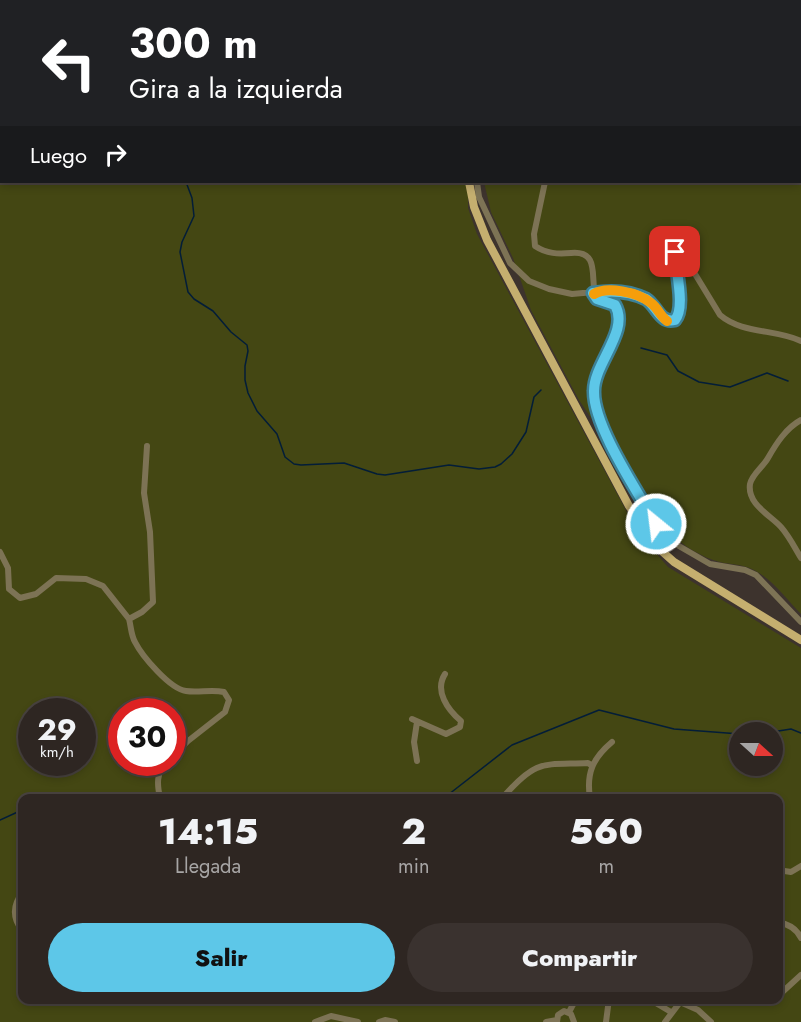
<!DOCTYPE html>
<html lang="es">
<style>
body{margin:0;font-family:Jost,sans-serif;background:#3a322f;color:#f1f3f6;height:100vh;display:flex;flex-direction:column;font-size:22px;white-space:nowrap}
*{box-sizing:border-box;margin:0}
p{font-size:20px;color:#a7a5a5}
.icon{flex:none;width:33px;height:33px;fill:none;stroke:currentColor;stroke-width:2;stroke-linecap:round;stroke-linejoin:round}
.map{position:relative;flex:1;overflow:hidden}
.sheet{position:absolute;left:18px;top:794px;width:765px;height:210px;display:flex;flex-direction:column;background:#2e2622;border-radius:12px;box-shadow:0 3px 9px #0003,0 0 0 2px #494340}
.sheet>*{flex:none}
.top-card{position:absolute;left:0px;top:0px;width:801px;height:183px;box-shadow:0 3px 9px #0003,0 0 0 2px #494340;background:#202124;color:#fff;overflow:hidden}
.needle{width:39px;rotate:111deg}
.tools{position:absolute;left:729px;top:722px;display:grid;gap:12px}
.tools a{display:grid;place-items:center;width:54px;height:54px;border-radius:50%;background:#2e2622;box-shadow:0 3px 9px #0003,0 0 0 2px #494340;font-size:30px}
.speed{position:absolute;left:18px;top:698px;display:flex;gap:12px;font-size:30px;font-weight:700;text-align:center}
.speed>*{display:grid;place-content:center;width:78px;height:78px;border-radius:50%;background:#2e2622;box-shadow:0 3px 9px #0003,0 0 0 2px #494340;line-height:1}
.speed small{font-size:15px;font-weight:400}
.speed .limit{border:9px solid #d22;background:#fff;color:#111}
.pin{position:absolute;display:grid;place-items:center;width:51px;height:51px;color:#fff;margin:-26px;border-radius:12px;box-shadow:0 3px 9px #0006}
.me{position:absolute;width:66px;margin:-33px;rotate:331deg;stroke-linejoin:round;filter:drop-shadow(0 0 4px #0008)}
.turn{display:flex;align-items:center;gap:21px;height:126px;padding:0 30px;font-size:27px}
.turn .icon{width:78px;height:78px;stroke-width:2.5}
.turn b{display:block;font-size:42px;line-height:51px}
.then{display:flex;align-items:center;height:57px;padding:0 30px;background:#0003;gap:12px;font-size:22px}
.eta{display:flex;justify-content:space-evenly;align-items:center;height:102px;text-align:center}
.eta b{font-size:36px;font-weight:800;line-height:42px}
.action{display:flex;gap:12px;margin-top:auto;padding:12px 30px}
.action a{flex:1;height:69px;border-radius:36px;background:#5dc7e8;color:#111;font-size:24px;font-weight:800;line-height:69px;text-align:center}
.action a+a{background:#3a322f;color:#f1f3f6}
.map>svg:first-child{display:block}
</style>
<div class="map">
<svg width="801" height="1022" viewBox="0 0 801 1022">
<rect width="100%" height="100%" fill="#3d332d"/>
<path fill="#444713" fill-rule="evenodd" d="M0,0H468L2,2V182H468V208L477,234L629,516L643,538L668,567L801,648V1022H0ZM32,711H82V762H32ZM122,711H172V762H122ZM740,732H772V765H740ZM22,798H778V999H22Z
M496,0H801V614C787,600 772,579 754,570C741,563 726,565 713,560C694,553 677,541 664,527L579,400L531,310L513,258L491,212L484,182H800V2Z"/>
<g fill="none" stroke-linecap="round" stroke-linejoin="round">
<path stroke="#031d38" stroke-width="1.5" d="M91,2V0
M186,182L192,198L194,216L182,242L180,252L188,292L194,299L213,311L231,332L247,345L248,351L245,366V380L248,393L257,411L277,434L285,457L294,464L301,465L344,463L377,474L385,475L449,465L479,469L495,467L501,464L512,454L526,432L534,397L541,390
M641,348L667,355L678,371L699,382L730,387L767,373L788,381
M772,732L791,729L801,733
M444,798L512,745L599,710L674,729L740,734
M0,820L22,810"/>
<path stroke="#7d7355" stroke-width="6" d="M280,0V2
M490,0V2
M296,1L298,2
M576,2L580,0
M477,182L479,197L510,263L529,281L549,289L572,294L605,291L627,293L651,303L664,319L672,321L677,318L679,312L675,252L678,243L683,241L687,244L692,269L720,315C742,334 776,329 801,341
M545,182L534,234L535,246C547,254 558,254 571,253C603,250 588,283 597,299L615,305C629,329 604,350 597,372C592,389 594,407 600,424L656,524L672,542L710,564L745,570L756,575L801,622
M801,420C786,428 776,444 768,458C763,467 752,474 750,484C747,504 770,515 781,527C789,536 795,548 801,558
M0,552L8,568L9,589L20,598L36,594L56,578L86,579L103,586L129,619L142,612L153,602L150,532L144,493L147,446
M129,619C131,626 131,635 135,642C142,656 170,689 186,691C199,693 211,689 224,692L229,700L225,712L188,741L172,757
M412,719L446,734L460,727L461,721C448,710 434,691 445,674
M417,761L414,742L417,722
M505,795C537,759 543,765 588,763L591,765
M160,798C157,784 156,773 167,762
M590,798C586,773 593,758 612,742
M778,870L791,872L801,866
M22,893C13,905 12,918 22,930
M778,922C788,924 797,929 801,938
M778,996L801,975
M649,999L671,1012
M756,999L764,1001L774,999
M680,1002L698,1010L711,1022
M569,1012L576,999
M315,1022L331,1016L358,1022
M379,1022L385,1020L395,1022
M546,1022L557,1020
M557,1022L558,1015L564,1011L571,1014L574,1022
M606,1022L609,999
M665,1022L681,1001"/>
<path stroke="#c5af6f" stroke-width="8" d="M476,0V2
M469,182L474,207L487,240L629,506L656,546L674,562L801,640"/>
</g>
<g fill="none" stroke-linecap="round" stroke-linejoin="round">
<defs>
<path id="route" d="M656,524C638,492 593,426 594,391C594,363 630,331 615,305L597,299L593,293C611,290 630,291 646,299C657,306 660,324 675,320C686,307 675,269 675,252"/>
</defs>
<use href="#route" stroke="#3c8197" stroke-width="15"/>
<use href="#route" stroke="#5dc7e8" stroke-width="10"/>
<path stroke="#f59e0b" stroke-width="10" d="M594,294C606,286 638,292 651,303C658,308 660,316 667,321"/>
</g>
</svg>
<div class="tools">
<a><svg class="needle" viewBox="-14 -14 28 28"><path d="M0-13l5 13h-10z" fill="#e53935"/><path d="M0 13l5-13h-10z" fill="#a7a5a5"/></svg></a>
</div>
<div class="speed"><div>29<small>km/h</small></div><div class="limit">30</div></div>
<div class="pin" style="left:675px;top:252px;background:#d93025"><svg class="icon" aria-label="arrive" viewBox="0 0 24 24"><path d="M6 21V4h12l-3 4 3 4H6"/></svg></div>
<svg class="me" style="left:656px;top:524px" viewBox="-20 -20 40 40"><circle r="17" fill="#5dc7e8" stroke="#fff" stroke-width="3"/><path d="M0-11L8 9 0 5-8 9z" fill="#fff"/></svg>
<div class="top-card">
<div class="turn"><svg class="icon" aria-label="left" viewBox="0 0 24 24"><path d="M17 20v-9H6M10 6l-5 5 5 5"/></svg><div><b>300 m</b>Gira a la izquierda</div></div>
<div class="then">Luego<svg class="icon" aria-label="right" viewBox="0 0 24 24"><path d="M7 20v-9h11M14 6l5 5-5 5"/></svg></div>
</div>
<section class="sheet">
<div class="eta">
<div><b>14:15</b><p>Llegada</p></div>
<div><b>2</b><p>min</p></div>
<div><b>560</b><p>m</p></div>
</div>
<div class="action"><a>Salir</a><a>Compartir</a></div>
</section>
</div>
